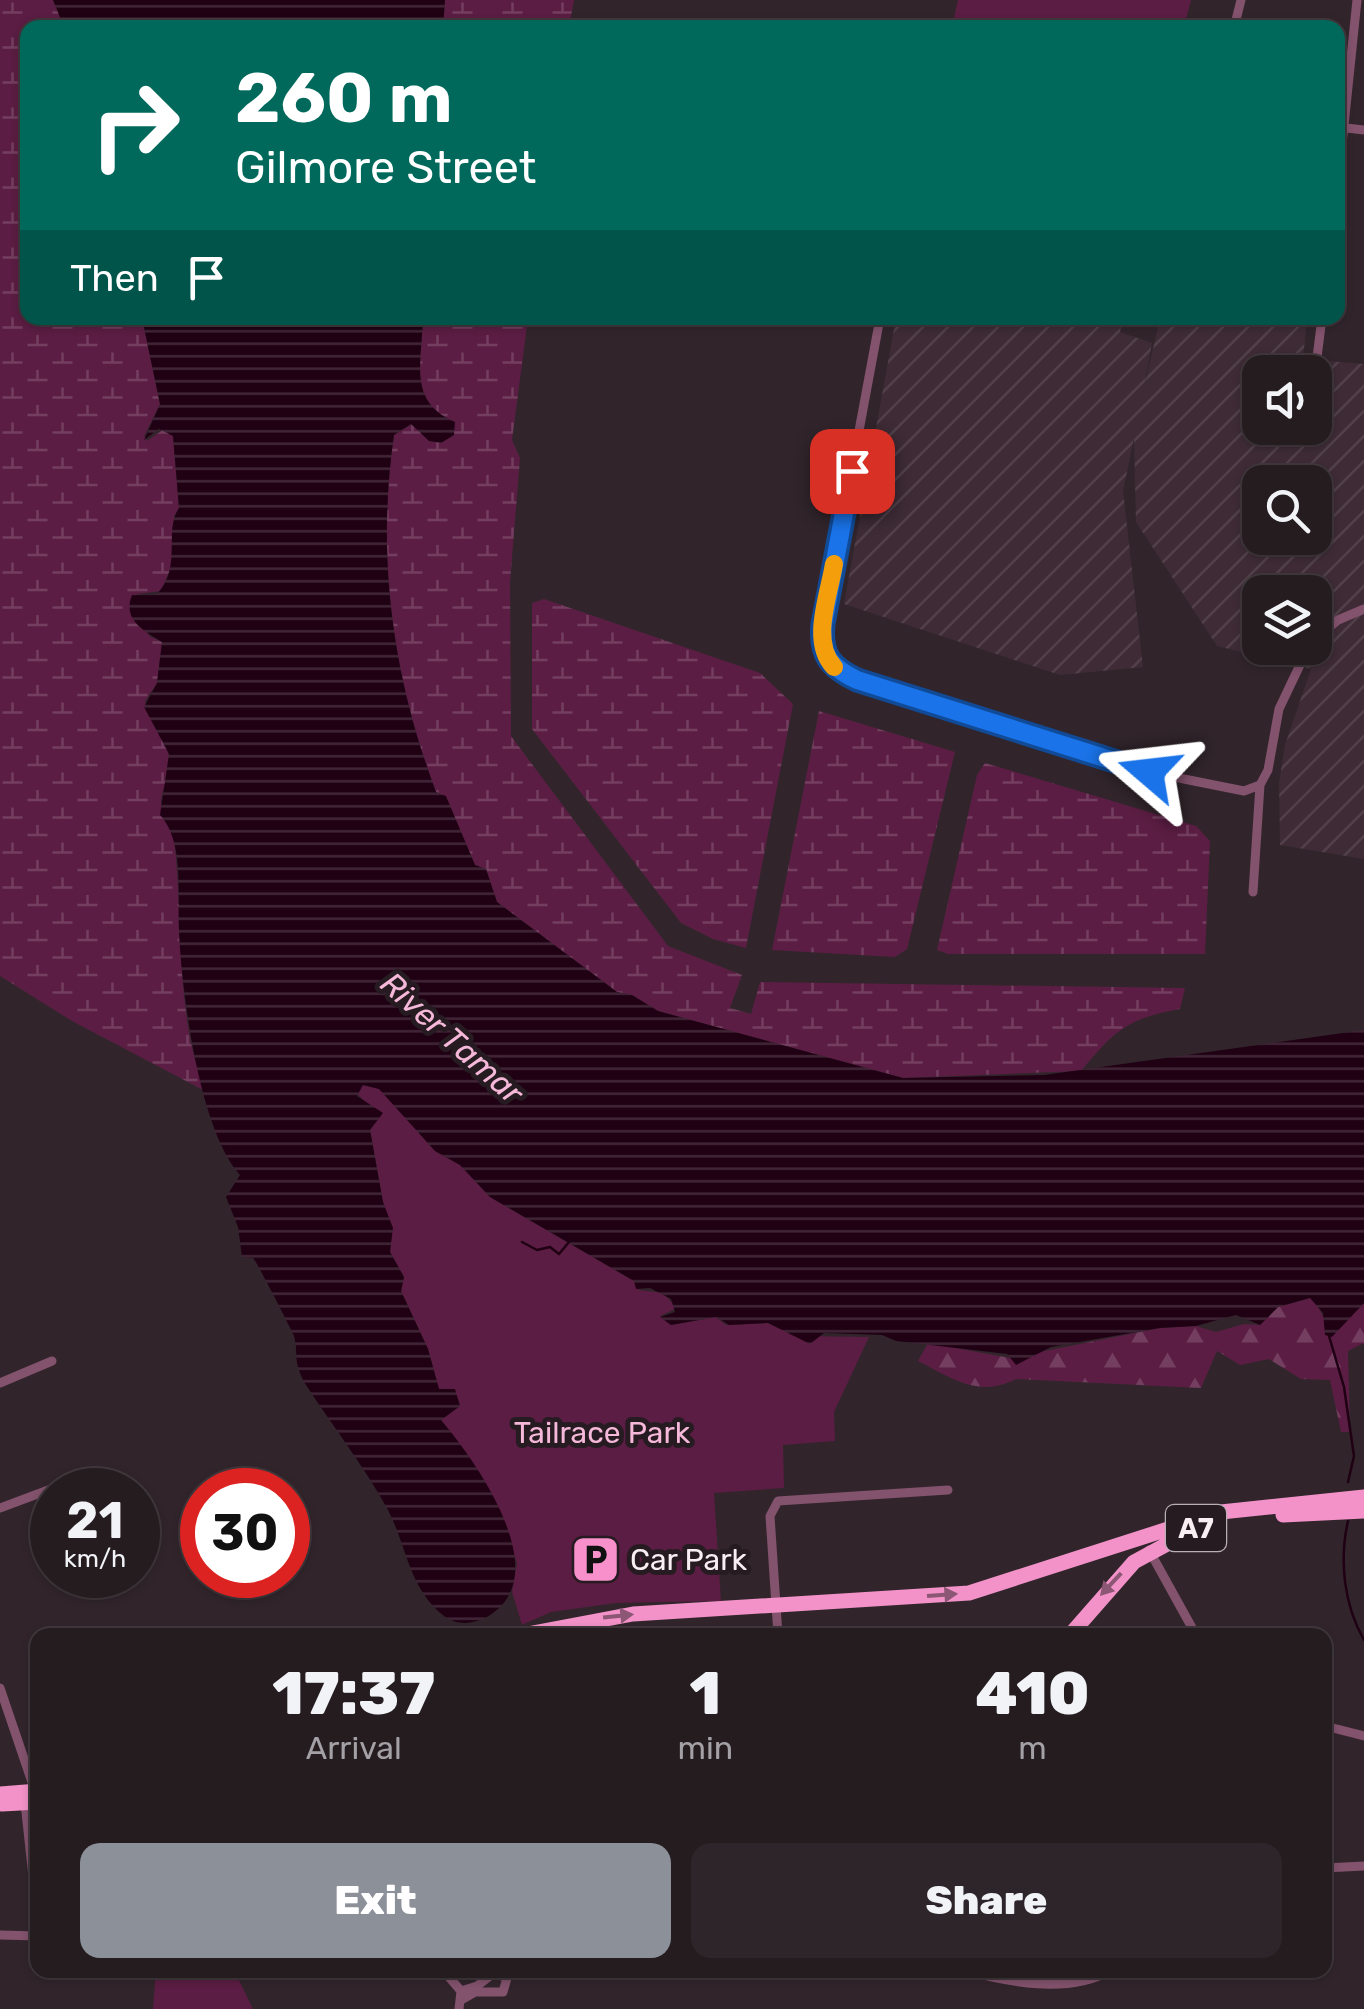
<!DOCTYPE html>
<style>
body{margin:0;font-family:Rubik,sans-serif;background:#2d2529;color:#f1f3f6;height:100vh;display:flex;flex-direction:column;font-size:38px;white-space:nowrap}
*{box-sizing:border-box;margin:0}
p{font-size:32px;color:#a3a1a5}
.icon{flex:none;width:55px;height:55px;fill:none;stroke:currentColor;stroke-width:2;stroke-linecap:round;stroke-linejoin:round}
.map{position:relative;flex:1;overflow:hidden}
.details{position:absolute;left:30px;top:1628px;width:1302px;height:350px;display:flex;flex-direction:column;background:#251c20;border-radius:20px;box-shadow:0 2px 8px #0004,0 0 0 2px #423a3e}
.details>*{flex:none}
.top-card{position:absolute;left:20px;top:20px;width:1325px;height:305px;border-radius:20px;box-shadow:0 2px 8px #0004,0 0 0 2px #423a3e;background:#00695c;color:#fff;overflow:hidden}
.tools{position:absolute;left:1242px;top:355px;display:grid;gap:20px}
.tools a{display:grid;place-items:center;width:90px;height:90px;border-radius:20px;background:#251c20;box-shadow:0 2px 8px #0004,0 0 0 2px #423a3e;font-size:50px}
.speed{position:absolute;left:30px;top:1468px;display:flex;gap:20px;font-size:50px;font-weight:700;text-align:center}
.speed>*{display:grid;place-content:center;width:130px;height:130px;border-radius:50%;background:#251c20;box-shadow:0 2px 8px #0004,0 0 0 2px #423a3e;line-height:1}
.speed small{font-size:25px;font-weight:400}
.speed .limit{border:15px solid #d22;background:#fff;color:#111}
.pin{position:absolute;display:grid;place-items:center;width:85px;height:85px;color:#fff;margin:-42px;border-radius:20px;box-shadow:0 5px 15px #0006}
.me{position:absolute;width:110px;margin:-55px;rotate:287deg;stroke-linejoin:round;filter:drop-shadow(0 0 8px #0008)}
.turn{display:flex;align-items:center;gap:35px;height:210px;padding:0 50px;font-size:45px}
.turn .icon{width:130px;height:130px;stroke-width:2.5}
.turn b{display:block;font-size:70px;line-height:85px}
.then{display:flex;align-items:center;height:95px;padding:0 50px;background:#0003;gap:20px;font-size:38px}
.eta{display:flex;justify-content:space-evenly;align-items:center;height:170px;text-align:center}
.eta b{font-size:60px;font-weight:800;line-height:70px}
.action{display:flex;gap:20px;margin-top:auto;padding:20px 50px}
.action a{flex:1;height:115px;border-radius:20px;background:#8c9099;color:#fff;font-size:40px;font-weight:800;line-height:115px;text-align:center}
.action a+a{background:#2d2529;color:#f1f3f6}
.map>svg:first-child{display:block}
</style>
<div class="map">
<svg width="1364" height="2009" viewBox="0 0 1364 2009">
<defs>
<pattern id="industrial-furrows" width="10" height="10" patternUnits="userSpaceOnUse" patternTransform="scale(2.5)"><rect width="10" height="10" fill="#3e2b35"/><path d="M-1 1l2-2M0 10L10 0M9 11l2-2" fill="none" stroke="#514049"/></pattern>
<pattern id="forest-firs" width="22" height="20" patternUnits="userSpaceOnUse" patternTransform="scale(2.5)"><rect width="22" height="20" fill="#5b1d43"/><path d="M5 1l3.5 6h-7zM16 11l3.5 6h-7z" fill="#733e5f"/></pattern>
<pattern id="wetland-marsh" width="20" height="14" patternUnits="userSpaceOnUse" patternTransform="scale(2.5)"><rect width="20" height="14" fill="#5b1d43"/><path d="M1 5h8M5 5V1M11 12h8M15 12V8" fill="none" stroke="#733e5f"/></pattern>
<pattern id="water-rules" width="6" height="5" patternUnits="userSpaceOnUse" patternTransform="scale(2.5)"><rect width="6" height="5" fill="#200114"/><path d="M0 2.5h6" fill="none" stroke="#412637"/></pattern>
</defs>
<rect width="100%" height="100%" fill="#31252b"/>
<path fill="url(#industrial-furrows)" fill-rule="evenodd" d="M896,318H1123L1120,332L1152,343L1144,388L1160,318H1307L1303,359L1364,364V859L1280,845L1279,783L1285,745L1311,669L1217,646L1136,522L1134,438L1123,491L1143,667L1060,675L844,604ZM1260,372H1315V428H1260ZM1260,482H1315V538H1260ZM1260,592H1315V648H1260Z"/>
<path fill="url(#forest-firs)" d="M1310,1298H1314L1326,1323L1340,1327L1364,1303V1343L1348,1351L1350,1432H1341L1330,1380L1301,1379L1269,1359L1240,1365L1217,1351L1201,1388L1016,1379C979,1398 953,1379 918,1361L928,1343L1010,1358L1160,1328L1196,1326L1216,1332L1244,1324L1260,1325L1278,1307Z"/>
<path fill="url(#wetland-marsh)" d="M0,0H53L64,27L28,28V318H142L160,404L144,436L147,441L164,429L173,436L179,508L174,516V560L161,591L137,594L149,636L162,642L157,683L145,701C149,723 166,735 169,757C171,773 162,787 161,802C160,814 173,826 174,838C184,922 174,1010 205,1091L72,1021L0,976Z
M445,0H574L569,27L443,28Z
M423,318H528L512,440L520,458L510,582L511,736L668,946L742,975L730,1008L751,1014L760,982L1185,988L1180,1009C1128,1018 1114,1031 1081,1071L903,1078L658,1011L632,995L617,992L497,902L486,869L475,865L446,797L436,792C393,677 376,558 394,435L412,424L455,422C407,402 422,361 423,318Z
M544,599L760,673L793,704L746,948L713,939L681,923L532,729V603Z
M819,711L955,752L907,949L895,957L772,950Z
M985,763L1196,826L1210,841L1205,954H948L937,950L977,775Z"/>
<path fill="#5b1d43" d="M958,0H1191L1184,27H952Z
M362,1085L380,1089L435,1151L460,1165L490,1197L634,1281L639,1290L663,1293L677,1308L660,1316L671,1325L716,1317L726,1325L768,1323L802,1336L869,1337L834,1412L835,1441L783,1445L784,1488L714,1493L721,1601L616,1603L551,1612L522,1625L512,1592L517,1563L501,1513L441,1420L460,1406L454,1389H439L428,1349L401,1291L404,1277L390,1252L392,1228L383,1202L370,1129L373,1124L367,1104L356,1092Z
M156,1970H234L253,2009H153Z"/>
<path fill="url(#water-rules)" d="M53,0H445L443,28L64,27Z
M142,318H423C422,361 407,402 455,422L454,435L441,443L429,441L411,424L394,435C376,558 393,677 436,792L446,796L475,865L486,869L497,902L617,992L632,995L658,1011L903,1078L1044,1075L1364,1030V1303L1332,1337L1325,1335L1323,1313L1310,1298L1278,1307L1260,1325L1236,1315L1196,1326L1160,1328L1051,1347L1016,1365L1007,1354L896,1341L882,1335L824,1333L810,1344L768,1323L729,1325L716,1317L671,1325L660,1317L675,1312L671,1299L650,1288L636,1289L634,1281L490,1197L460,1165L435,1151L379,1089L363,1085L357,1096L383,1113L370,1130L383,1202L393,1228L390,1252L404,1277L401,1291L428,1349L439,1389H455L460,1406L441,1420C477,1462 558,1577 487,1617C473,1624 457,1626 444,1616C409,1589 407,1547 388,1510C364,1466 331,1424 304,1382C292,1357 299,1356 294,1336C292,1331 257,1262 253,1258L242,1257L238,1227L226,1197L240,1175C199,1130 182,993 179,932C177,896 185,842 160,815L169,754L144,707L157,683L162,642C144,631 122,620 132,595L157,594C183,567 163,531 179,508L173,436L159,429L144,440L160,404Z"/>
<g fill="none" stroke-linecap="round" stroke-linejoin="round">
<path stroke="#200114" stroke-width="2.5" d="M522,1242L537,1250L550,1247L559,1254L569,1242
M1329,1336L1344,1387L1354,1456L1348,1482
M1348,1521C1339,1561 1344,1605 1364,1640"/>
<path stroke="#83526d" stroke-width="9" d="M1234,28L1241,0
M1338,127L1364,130
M1338,183L1357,0
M880,318L823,624L825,657L838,670L1149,772L1244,791L1260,785L1268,770L1279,709L1308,648
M1315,373L1322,318
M1315,639L1338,620L1364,609
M1253,892L1260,785
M0,1383L52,1361
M0,1508L67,1483
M1149,1550L1196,1635
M778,1635L770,1516L778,1501L948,1490
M0,1688L35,1791
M1325,1726L1364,1736
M25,1803L38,1923
M1325,1868L1364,1866
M0,1935L38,1936
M443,1970L461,1991L459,2009
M962,1970C1008,1982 1067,1995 1112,1970
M461,1991L477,1986L494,1973L507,1978L503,1992H475L461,2000"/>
<path stroke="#f292c8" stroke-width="15" d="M1283,1515L1364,1511
M522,1635L633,1614L969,1593L1221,1512L1364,1497
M1070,1635L1134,1562L1197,1528
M0,1794L38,1791
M2,1804L38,1802"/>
</g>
<defs><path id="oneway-solid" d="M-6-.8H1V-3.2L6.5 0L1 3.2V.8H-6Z" transform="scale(2.5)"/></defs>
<g fill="#8c5675">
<use href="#oneway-solid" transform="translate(1111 1584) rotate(133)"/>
<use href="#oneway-solid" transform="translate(942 1595) rotate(-4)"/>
<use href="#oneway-solid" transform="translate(618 1616) rotate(-6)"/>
</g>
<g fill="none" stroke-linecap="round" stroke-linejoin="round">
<defs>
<path id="route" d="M852,471L823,624C820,655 830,667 857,680L1149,772"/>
</defs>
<use href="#route" stroke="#114b97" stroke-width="25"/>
<use href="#route" stroke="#1a73e8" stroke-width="18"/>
<path stroke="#f59e0b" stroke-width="18" d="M834,667C810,642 829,595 834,564"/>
</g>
<defs>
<symbol id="parking-square" viewBox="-11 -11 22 22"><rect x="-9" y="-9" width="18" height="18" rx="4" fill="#f890cb" stroke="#271b22"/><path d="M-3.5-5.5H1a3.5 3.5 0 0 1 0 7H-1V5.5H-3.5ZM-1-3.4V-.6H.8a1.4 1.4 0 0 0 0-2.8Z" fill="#111"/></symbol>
</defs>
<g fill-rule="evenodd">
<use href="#parking-square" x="568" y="1532" width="55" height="55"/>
</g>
<g text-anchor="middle" stroke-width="10" stroke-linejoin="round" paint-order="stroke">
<rect fill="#271b22" stroke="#b9afb4" stroke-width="2.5" x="1166" y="1505" width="60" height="46" rx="8"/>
<g font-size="28" font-weight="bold" fill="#f8eff3">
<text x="1196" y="1538">A7</text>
</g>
<g font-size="30" fill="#f5b8d8" stroke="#271b22">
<text x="602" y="1443">Tailrace Park</text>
</g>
<g font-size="30" fill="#f8eff3" stroke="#271b22" text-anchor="start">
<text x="630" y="1570">Car Park</text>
</g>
<g font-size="32" font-style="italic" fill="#f5b8d8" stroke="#271b22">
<text transform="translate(452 1038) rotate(42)" y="11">River Tamar</text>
</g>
</g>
</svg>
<div class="tools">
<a><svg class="icon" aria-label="sound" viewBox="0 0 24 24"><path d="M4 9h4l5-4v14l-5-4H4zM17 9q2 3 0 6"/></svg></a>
<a><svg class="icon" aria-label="search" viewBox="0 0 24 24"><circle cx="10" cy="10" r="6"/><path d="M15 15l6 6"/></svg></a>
<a><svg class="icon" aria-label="layers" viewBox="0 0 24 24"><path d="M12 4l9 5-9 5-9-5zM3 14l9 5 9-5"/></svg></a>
</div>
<div class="speed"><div>21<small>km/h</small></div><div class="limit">30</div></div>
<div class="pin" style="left:852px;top:471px;background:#d93025"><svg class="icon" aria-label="arrive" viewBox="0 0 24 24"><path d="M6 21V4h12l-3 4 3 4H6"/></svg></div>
<svg class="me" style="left:1149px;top:772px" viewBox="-20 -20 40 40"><path d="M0-17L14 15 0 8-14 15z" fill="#1a73e8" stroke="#fff" stroke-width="4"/></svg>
<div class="top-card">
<div class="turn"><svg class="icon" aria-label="right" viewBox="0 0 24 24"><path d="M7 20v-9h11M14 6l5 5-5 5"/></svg><div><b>260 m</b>Gilmore Street</div></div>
<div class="then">Then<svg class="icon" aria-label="arrive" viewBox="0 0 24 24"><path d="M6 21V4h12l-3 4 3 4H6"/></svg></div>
</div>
<section class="details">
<div class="eta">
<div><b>17:37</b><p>Arrival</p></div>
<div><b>1</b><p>min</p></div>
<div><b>410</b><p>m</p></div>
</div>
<div class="action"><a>Exit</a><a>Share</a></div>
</section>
</div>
